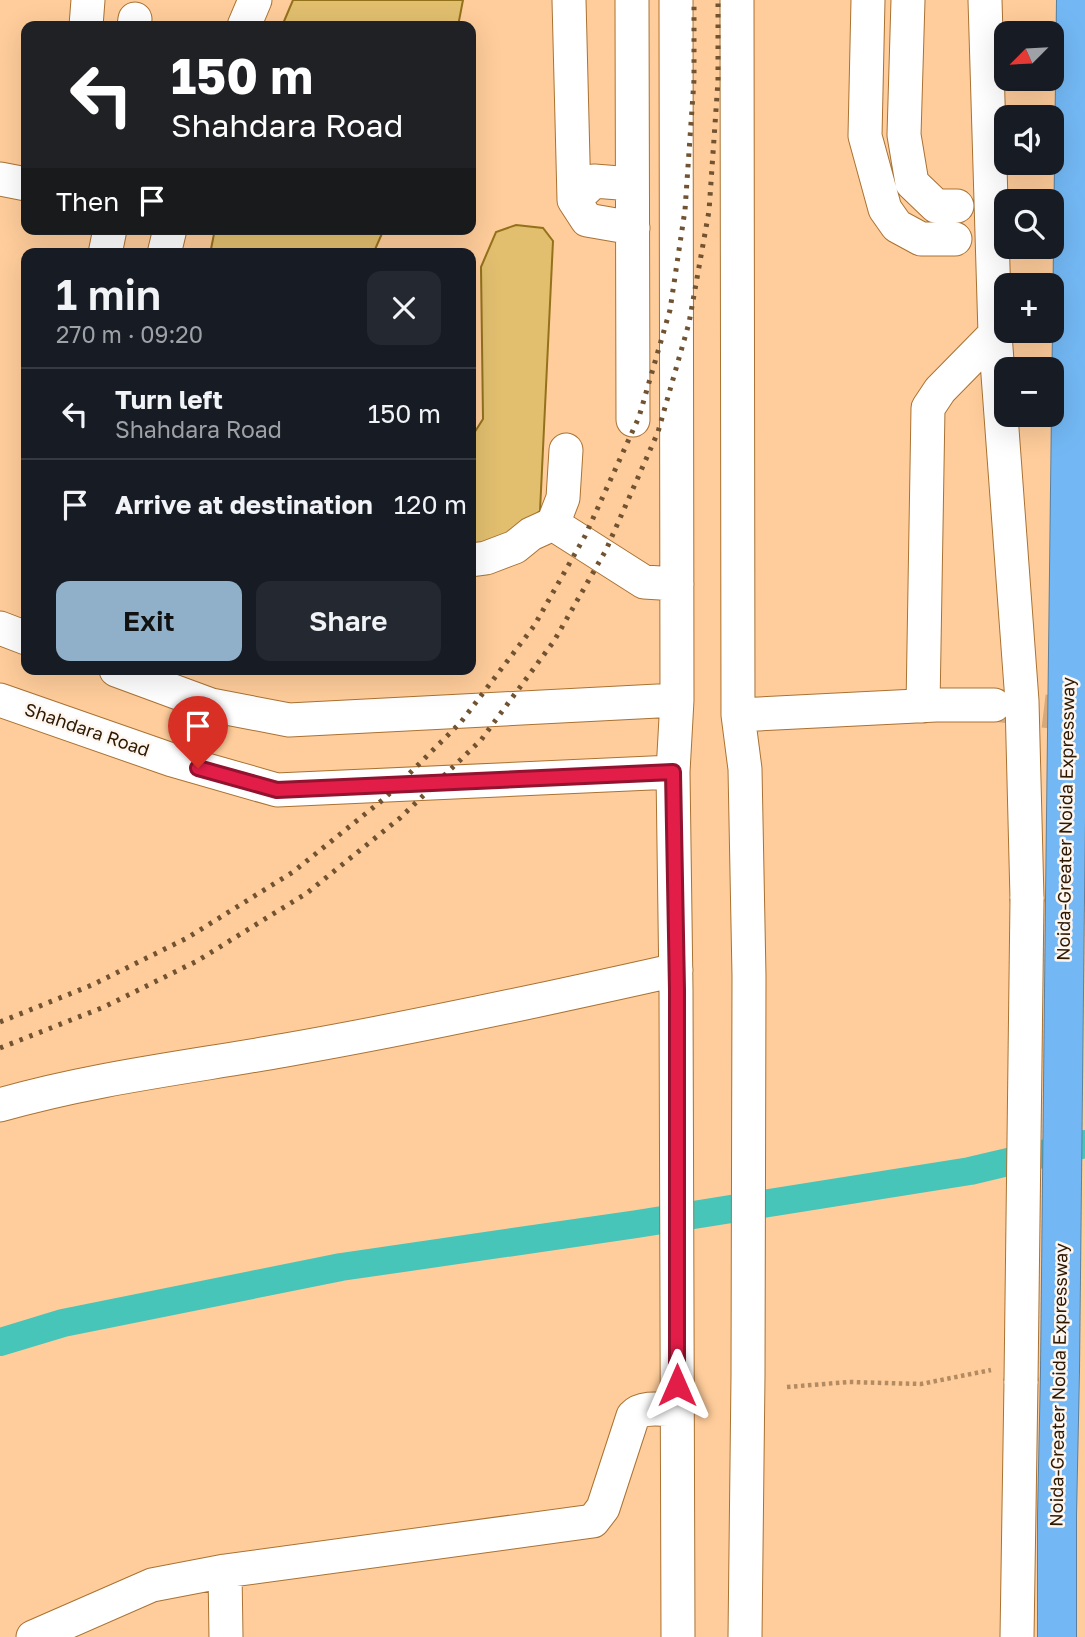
<!DOCTYPE html>
<meta charset="utf-8">
<style>
body{margin:0;font-family:"Golos Text",sans-serif;background:#242831;color:#f1f3f6;height:100vh;display:flex;flex-direction:column;font-size:26px;white-space:nowrap}
*{box-sizing:border-box;margin:0}
p{font-size:23px;color:#9ea1a6}
.icon{flex:none;width:38px;height:38px;fill:none;stroke:currentColor;stroke-width:2;stroke-linecap:round;stroke-linejoin:round}
.map{position:relative;flex:1;overflow:hidden}
.details{position:absolute;left:21px;top:248px;width:455px;height:427px;display:flex;flex-direction:column;background:#171b24;border-radius:14px;box-shadow:0 7px 28px #0002}
.details>*{flex:none}
.hud{position:absolute;left:21px;top:21px;width:455px;height:214px;border-radius:14px;box-shadow:0 7px 28px #0002;background:#202124;color:#fff;overflow:hidden}
.needle{width:46px;rotate:246deg}
.fabs{position:absolute;left:994px;top:21px;display:grid;gap:14px}
.fabs a{display:grid;place-items:center;width:70px;height:70px;border-radius:14px;background:#171b24;box-shadow:0 7px 28px #0002;font-size:35px}
.pin{position:absolute;display:grid;place-items:center;width:60px;height:60px;color:#fff;margin:-72px -30px;border-radius:50% 50% 50% 0;rotate:-45deg;box-shadow:0 0 7px #0007}
.pin .icon{rotate:45deg}
.me{position:absolute;width:77px;margin:-38px;rotate:0deg;stroke-linejoin:round;filter:drop-shadow(0 0 5px #0008)}
.turn{display:flex;align-items:center;gap:24px;height:147px;padding:0 35px;font-size:32px}
.turn .icon{width:91px;height:91px;stroke-width:2.5}
.turn b{display:block;font-size:49px;line-height:60px}
.then{display:flex;align-items:center;height:66px;padding:0 35px;background:#0003;gap:14px;font-size:26px}
.round{display:grid;place-items:center;flex:none;width:74px;height:74px;border-radius:14px;background:#242831}
.overview{display:flex;align-items:center;justify-content:space-between;height:119px;padding:0 35px}
h1{font-size:42px;font-weight:600;line-height:52px}
.primary-button{display:flex;gap:14px;margin-top:auto;padding:14px 35px}
.primary-button a{flex:1;height:80px;border-radius:14px;background:#90b0c9;color:#111;font-size:28px;font-weight:600;line-height:80px;text-align:center}
.primary-button a+a{background:#242831;color:#f1f3f6}
ul{padding:0;list-style:none}
li{display:flex;align-items:center;gap:21px;height:91px;padding:0 35px;border-top:2px solid #363941}
li div{flex:1}
li b{display:block;font-size:26px}
li em{font-style:normal}
.map>svg:first-child{display:block}
</style>
<div class="map">
<svg width="1085" height="1637" viewBox="0 0 1085 1637">
<rect width="100%" height="100%" fill="#ffcd9b"/>
<g fill="none" stroke-linecap="round" stroke-linejoin="round">
<path stroke="#47c5b9" stroke-width="28" d="M0,1342L63,1323L341,1267L637,1224L970,1171L1085,1144"/>
</g>
<path fill="#e2bf6f" stroke="#93721b" stroke-width="2" d="M293,0H463L458,26H282Z
M516,225L543,228L553,241L540,511L503,543L471,545V438L483,419L481,267L496,232Z
M215,229H384L373,254H210Z"/>
<g fill="none" stroke-linecap="round" stroke-linejoin="round">
<path stroke="#d5a97c" stroke-width="33" stroke-dasharray="33 17" stroke-linecap="butt" d="M994,705L1085,716"/>
<defs>
<path id="minor" d="M569,0L574,200
M632,0L633,420
M676,0L677,700L673,772L676,990L678,1637
M737,0L738,715L745,769L749,976L748,1376L745,1637
M868,0L865,136L885,209L897,226L921,239H955
M908,0L904,135L912,183L936,206H957
M985,0L995,334L1022,701L1027,899
M86,26L88,0
M134,26L135,19
M244,26L255,0
M0,179L26,184
M632,184L594,181L574,200L587,220L633,228
M105,254L110,229
M164,254L170,229
M553,524L644,582L677,584
M471,560L486,558L515,547L531,534L553,524L563,498L566,450
M0,628L26,638
M116,670L211,705L289,720L677,700
M0,700L172,760L277,790L673,772
M923,706L928,408L940,390L995,334
M738,715L936,705H994
M0,1105C94,1078 190,1067 286,1050C417,1027 547,999 676,970
M225,1571L226,1637
M33,1637L152,1585L225,1571L593,1521L603,1508L633,1416C643,1405 665,1410 678,1410
M1017,1637L1021,1381"/>
<path id="highway" d="M1065,898L1076,0
M1057,1637V1516L1060,1371"/>
</defs>
<use href="#minor" stroke="#aa7232" stroke-width="35"/>
<use href="#highway" stroke="#5b809f" stroke-width="40"/>
<path stroke="#b38b62" stroke-width="4.5" stroke-dasharray="3.5 3.5" stroke-linecap="butt" d="M787,1387L849,1382L921,1384L991,1370"/>
<use href="#minor" stroke="#fff" stroke-width="33"/>
<use href="#highway" stroke="#73b8f4" stroke-width="38"/>
<path stroke="#715231" stroke-width="5" stroke-dasharray="3.5 7" stroke-linecap="butt" d="M0,1022L92,985L187,938L293,872L385,798L461,722L534,626L585,536L639,417L670,310L685,210L694,80V0
M0,1048L104,1007L197,961L307,893L400,818L481,740L554,641L606,550L658,432L689,323L709,211L718,81V0"/>
<defs>
<path id="minor-bridge" d="M1021,1381L1027,899"/>
<path id="highway-bridge" d="M1060,1371L1065,898"/>
</defs>
<use href="#minor-bridge" stroke="#aa7232" stroke-width="35" stroke-linecap="butt"/>
<use href="#highway-bridge" stroke="#5b809f" stroke-width="40" stroke-linecap="butt"/>
<use href="#minor-bridge" stroke="#fff" stroke-width="33"/>
<use href="#highway-bridge" stroke="#73b8f4" stroke-width="38"/>
</g>
<g fill="none" stroke-linecap="round" stroke-linejoin="round">
<defs>
<path id="route" d="M198,768L277,790L673,772L677,990V1385"/>
</defs>
<use href="#route" stroke="#92132f" stroke-width="18"/>
<use href="#route" stroke="#e11d48" stroke-width="12"/>
</g>
<g text-anchor="middle" stroke-width="5" stroke-linejoin="round" paint-order="stroke">
<g font-size="18" fill="#2e1800" stroke="#fef7f1">
<text transform="translate(87 730) rotate(19)" y="6">Shahdara Road</text>
<text transform="translate(1066 819) rotate(-89)" y="6">Noida-Greater Noida Expressway</text>
<text transform="translate(1059 1385) rotate(-89)" y="6">Noida-Greater Noida Expressway</text>
</g>
</g>
</svg>
<div class="fabs">
<a><svg class="needle" viewBox="-14 -14 28 28"><path d="M0-13l5 13h-10z" fill="#e53935"/><path d="M0 13l5-13h-10z" fill="#9ea1a6"/></svg></a>
<a><svg class="icon" aria-label="sound" viewBox="0 0 24 24"><path d="M4 9h4l5-4v14l-5-4H4zM17 9q2 3 0 6"/></svg></a>
<a><svg class="icon" aria-label="search" viewBox="0 0 24 24"><circle cx="10" cy="10" r="6"/><path d="M15 15l6 6"/></svg></a>
<a>+</a>
<a>−</a>
</div>
<div class="pin" style="left:198px;top:768px;background:#d93025"><svg class="icon" aria-label="arrive" viewBox="0 0 24 24"><path d="M6 21V4h12l-3 4 3 4H6"/></svg></div>
<svg class="me" style="left:677px;top:1385px" viewBox="-20 -20 40 40"><path d="M0-17L14 15 0 8-14 15z" fill="#e11d48" stroke="#fff" stroke-width="4"/></svg>
<div class="hud">
<div class="turn"><svg class="icon" aria-label="left" viewBox="0 0 24 24"><path d="M17 20v-9H6M10 6l-5 5 5 5"/></svg><div><b>150 m</b>Shahdara Road</div></div>
<div class="then">Then<svg class="icon" aria-label="arrive" viewBox="0 0 24 24"><path d="M6 21V4h12l-3 4 3 4H6"/></svg></div>
</div>
<section class="details">
<div class="overview"><div><h1>1 min</h1><p>270 m · 09:20</p></div><a class="round"><svg class="icon" aria-label="close" viewBox="0 0 24 24"><path d="M6 6l12 12M18 6L6 18"/></svg></a></div>
<ul>
<li><svg class="icon" aria-label="left" viewBox="0 0 24 24"><path d="M17 20v-9H6M10 6l-5 5 5 5"/></svg><div><b>Turn left</b><p>Shahdara Road</p></div><em>150 m</em></li>
<li><svg class="icon" aria-label="arrive" viewBox="0 0 24 24"><path d="M6 21V4h12l-3 4 3 4H6"/></svg><div><b>Arrive at destination</b></div><em>120 m</em></li>
</ul>
<div class="primary-button"><a>Exit</a><a>Share</a></div>
</section>
</div>
